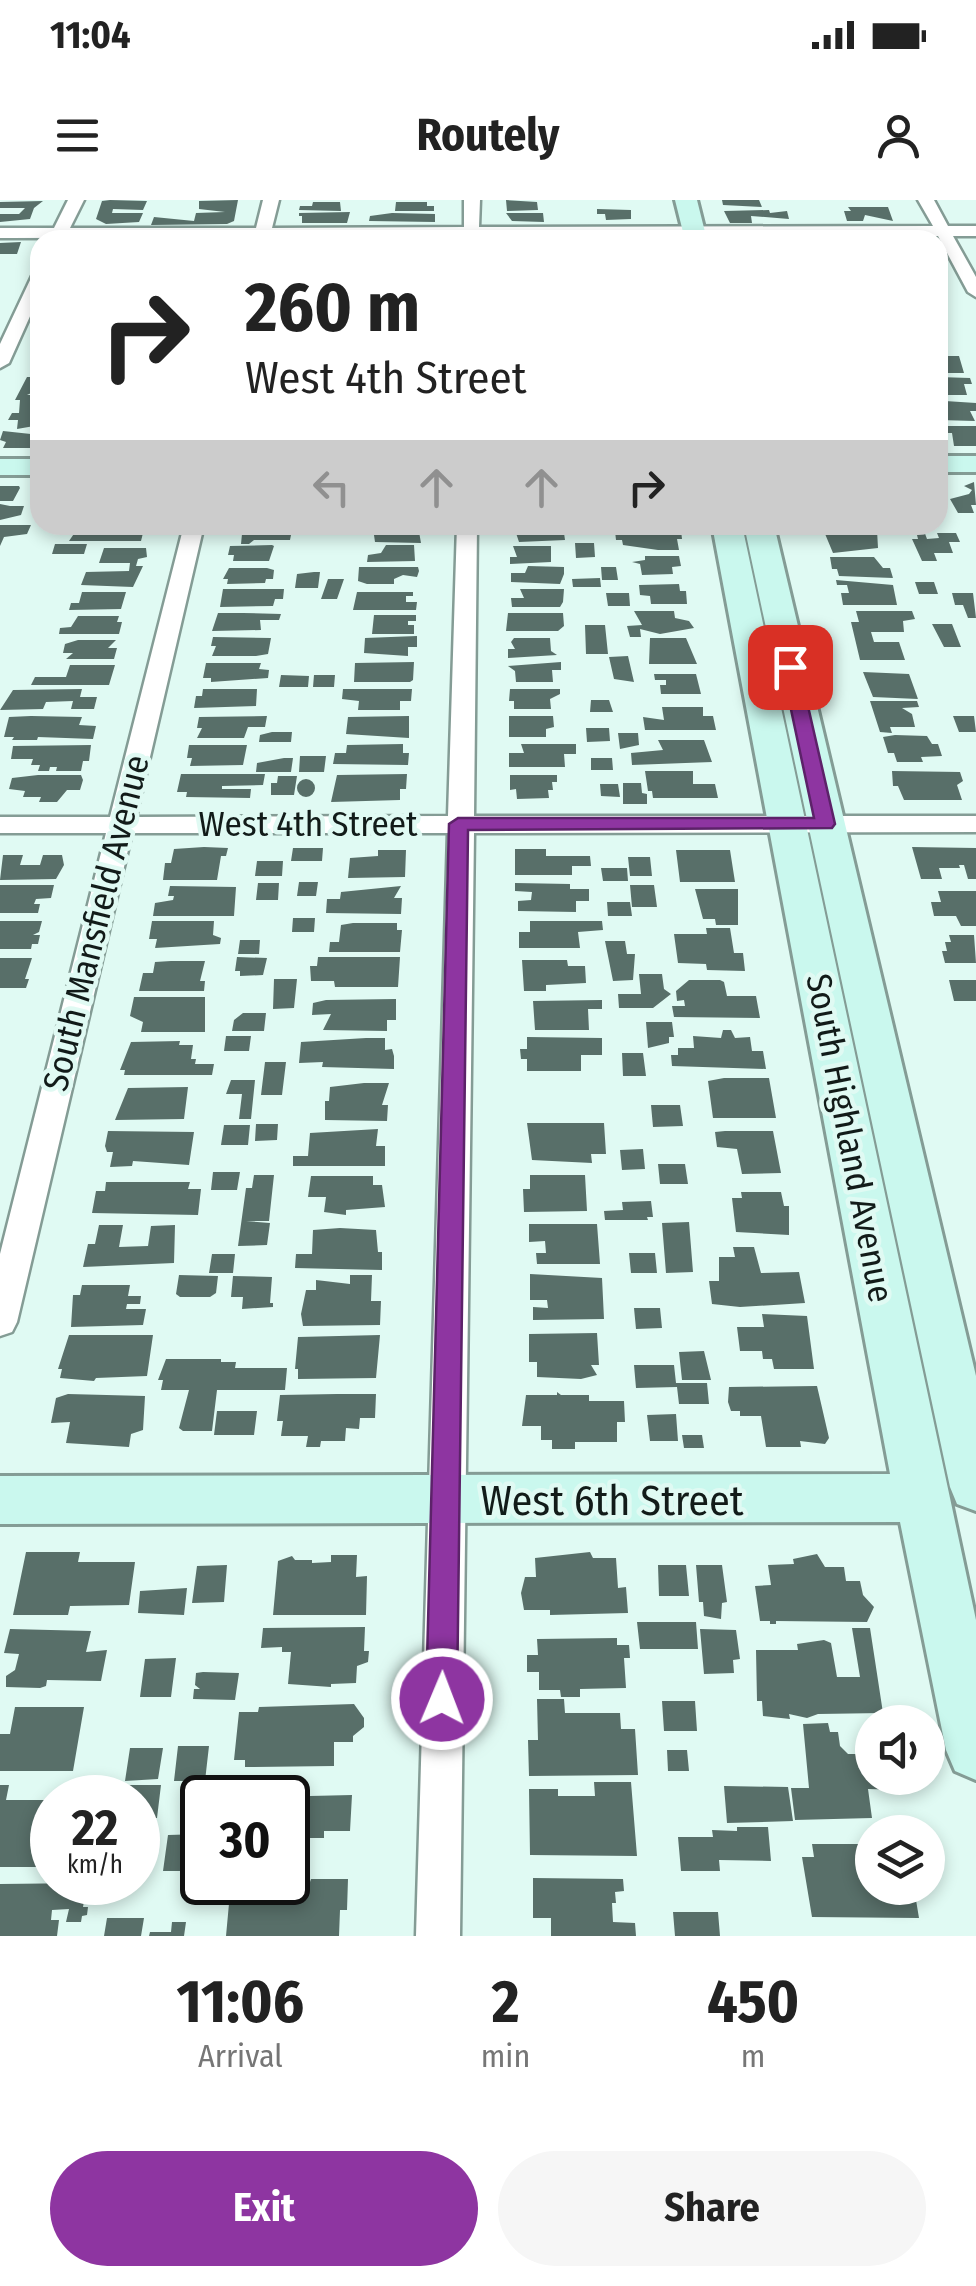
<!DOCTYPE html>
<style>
body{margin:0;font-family:"Fira Sans Condensed",sans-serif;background:#f6f6f6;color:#222;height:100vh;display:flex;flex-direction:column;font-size:38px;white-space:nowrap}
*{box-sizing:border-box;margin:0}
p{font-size:32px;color:#767676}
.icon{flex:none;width:55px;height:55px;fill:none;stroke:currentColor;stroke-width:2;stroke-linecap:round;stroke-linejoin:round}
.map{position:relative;height:1736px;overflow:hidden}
.panel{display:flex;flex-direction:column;background:#fff;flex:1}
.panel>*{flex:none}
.guide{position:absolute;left:30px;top:30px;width:918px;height:305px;border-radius:30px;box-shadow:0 5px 15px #0003;background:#fff;color:#222;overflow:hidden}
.tools{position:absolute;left:855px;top:1505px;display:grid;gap:20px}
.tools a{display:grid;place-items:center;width:90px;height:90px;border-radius:50%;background:#fff;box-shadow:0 5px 15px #0003;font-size:50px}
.speed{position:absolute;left:30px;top:1575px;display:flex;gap:20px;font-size:50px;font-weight:700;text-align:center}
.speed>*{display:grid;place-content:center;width:130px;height:130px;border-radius:50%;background:#fff;box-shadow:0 5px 15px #0003;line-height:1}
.speed small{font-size:25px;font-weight:400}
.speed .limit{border:5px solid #111;border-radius:15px;background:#fff;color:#111}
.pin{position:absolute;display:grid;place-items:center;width:85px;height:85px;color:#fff;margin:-42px;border-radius:20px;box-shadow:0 5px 15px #0006}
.me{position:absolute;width:110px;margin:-55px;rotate:1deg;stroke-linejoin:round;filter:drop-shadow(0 0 8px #0008)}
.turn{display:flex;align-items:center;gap:35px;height:210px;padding:0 50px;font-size:45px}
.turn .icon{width:130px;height:130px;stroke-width:2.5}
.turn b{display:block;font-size:70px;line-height:85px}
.lanes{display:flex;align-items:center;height:95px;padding:0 50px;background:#0003;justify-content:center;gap:50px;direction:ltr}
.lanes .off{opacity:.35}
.eta{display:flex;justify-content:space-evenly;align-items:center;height:170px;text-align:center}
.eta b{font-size:60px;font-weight:700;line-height:70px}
.action{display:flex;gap:20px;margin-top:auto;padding:20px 50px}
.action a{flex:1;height:115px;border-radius:60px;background:#8e35a1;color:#fff;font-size:40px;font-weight:700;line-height:115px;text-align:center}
.action a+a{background:#f6f6f6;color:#222}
.status{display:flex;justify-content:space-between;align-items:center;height:70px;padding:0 50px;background:#fff;direction:ltr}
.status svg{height:28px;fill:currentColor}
header{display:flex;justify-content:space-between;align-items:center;height:130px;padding:0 50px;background:#fff;font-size:45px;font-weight:700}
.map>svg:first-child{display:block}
</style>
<div class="status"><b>11:04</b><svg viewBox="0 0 49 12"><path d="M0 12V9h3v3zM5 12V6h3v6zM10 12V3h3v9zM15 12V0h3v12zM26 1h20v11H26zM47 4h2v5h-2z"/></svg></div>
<header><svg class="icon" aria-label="menu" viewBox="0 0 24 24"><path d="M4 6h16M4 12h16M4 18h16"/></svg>Routely<svg class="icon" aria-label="person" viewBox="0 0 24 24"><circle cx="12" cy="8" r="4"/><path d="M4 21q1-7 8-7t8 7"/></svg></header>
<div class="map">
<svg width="976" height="1736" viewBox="0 0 976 1736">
<rect width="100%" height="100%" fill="#e0faf3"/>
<path fill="#586f69" d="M238,0L234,21L227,24L151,25L154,17L194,21L196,13L225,12L199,9V1Z
M506,0L537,2L538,10L507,11Z
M722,0H759L762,7L723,5Z
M43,1L34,8L30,19L0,22V14H19L25,8H0V2Z
M102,1L110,0L147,1L143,10L113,9L112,13H143L139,22L106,24L96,19Z
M313,2H340L341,11L299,10L300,6H312Z
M396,2H427V6H434V11H395Z
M848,7H888L893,21L865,15L863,21H847L844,11H851Z
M597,9L631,10V19L606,20L605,14H597Z
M769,10L770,13L787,11L789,19L751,16L752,23H730L724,11Z
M350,12L347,23H302V16H299V13Z
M392,13L435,14V22L369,21L370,16Z
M506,13H543L544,22L512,21Z
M21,42L17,54H0V43Z
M938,147L942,156H959L964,173H938Z
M27,177H40V189L27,195H40V206L31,213H40V225L17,229L18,220H8L12,213H19L20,200H15Z
M938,177L970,178L972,184H964L967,195H938Z
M945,201L976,203V211H970L975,221L939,220L938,203Z
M938,226H976V246H954L952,233H938Z
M3,231L40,235V248H3L6,242L0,240Z
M974,282L976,305H971L974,313H958L950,299L969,294L972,290L964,286Z
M0,286H19L20,288L13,301H0Z
M0,304L10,306H24L21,315L0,320Z
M0,325H31L27,334L4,337L0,346Z
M80,325H107L106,330H118L120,325L144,329L141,341H69Z
M234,325H293L290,340H254L249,344H241L242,334L233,332Z
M392,326H418L421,343L375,342L373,328Z
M510,326H553V333H564L565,340L519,342L516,333H510Z
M823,329L877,330L878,348L833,353Z
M681,330L682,339H677L679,350H658L623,345L622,340H616L615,331Z
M916,331H924L927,339L939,338L937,333H956L960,342H949L953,353H934L937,361H922L912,339H918Z
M575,343H594L595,357L576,358Z
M55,344H87L84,354H52Z
M386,345H414L415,361L367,362L368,355L381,353Z
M230,346L272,345L274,346L269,361H233L234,355H228Z
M513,346H551V362L510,364V357H517Z
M104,348H146L147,357L138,359L136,366H143L133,387L81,385L86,372L129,371L130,363H99Z
M645,356H679L681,366L672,367L673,374L642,375L640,364L632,362L645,360Z
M830,357H874L883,368H890L893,378L839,376L837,369H832Z
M528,366L564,367V374L560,384L511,382V373H525Z
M359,367H418L419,371L417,377L403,375L394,379V384H367L358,381Z
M601,367H616L618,380H602Z
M229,368H267L274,370L273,379H266L265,383L227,384L228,379H223Z
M314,372H320L318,388H295L297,374Z
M600,378L601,387H573L572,379Z
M328,379H344L337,399H321Z
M836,380L893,385L897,405H843L841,393H849L847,385H837Z
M915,382H934L938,394H919Z
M679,384L680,391H686L687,404H651L650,396L640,395L639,385Z
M223,389H284L283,399H275L273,406L220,407Z
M520,389H564L563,402L560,407H512L511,398H524Z
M82,392H126L121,409L69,410L71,403H79Z
M357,392H413V396H406V402H417L416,410H353Z
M606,393H629L630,406H608Z
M952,393H973L976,418H968L963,405H955Z
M634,411H674L675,418L689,421L694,428L660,434L640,429L641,437H630L627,426L642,425Z
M856,411H912L915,419L903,421L904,432H871L874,442H899L905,460H860L851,422H859Z
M218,413H243L281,414L279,420H260L261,430L212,431Z
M508,413H563L564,426L558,431H506Z
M374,415H416V421H408V425H414V434H372Z
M78,416H119L117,422H122L119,434H59L60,428L71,427Z
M932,424H952L961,447H944Z
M585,425H605L608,454H586Z
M417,436V447H408V456L364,453L365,438Z
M213,437L271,438L268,454L256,456H212L216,446H211Z
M514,438H550L551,451L557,455L508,458V449H515L511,442Z
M650,438H686L697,464H649Z
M78,440H116L108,448H117L114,459H66L73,453H63L65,444Z
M628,456L634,482L614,479L609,457Z
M414,462L413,480L410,482H354L355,463Z
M561,462V470H552L553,482H516L515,471L508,466Z
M206,463H261L259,469L269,470L268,478L211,482V478H203Z
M70,465H115L109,485H31L35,477H66Z
M863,472L909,474L918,499L873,497Z
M654,474H696L701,494H661L660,485H666V480H655Z
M281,475L309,476L308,487H279Z
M314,475H335L334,487H313Z
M82,489L80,497H97L94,509H71L73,501L46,502L43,509L0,510L13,490Z
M203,489H257L256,506L194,508L196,496H202Z
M343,489H412L411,501H400V510H358L359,501L342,499Z
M510,489H560V494L550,499L551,509H514V501H509Z
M591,500H609L613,512H590Z
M870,501H917L919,507L902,508L912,514L915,527H890L892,533L880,532Z
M662,507H703V516H713L716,530H645L643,517L664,520Z
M31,516L82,517L79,525L96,526L93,539L38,537L37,540H12L14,537H4L9,517Z
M267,516L265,527H248L244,538H197L202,528H197L199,517Z
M409,516V538L346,534L348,517Z
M509,516H553L554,527L546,529V537H509Z
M953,516H974L976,532H959Z
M586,528H609L610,541L587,542Z
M272,532H292L291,542H259L260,535Z
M618,533H638L639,545L620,549Z
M895,535L927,536L932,544H938L942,556L921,557L923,562H897L894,553H888L883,537Z
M658,540H704L712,562L632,565L631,553L663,550Z
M403,544V553H409L408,565L333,564L335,553H346L347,545Z
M521,544H576V554H564L565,567H509V553H524Z
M91,545L89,561H83L81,571H56L57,567H50L49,571H38L40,565H31L33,559H11L13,546Z
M189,545H247L243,565L190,566L192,558H187Z
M300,556H326L324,572H299Z
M284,558H293L291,572H256L257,563Z
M591,558H612L613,570H591Z
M645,571H693V584H715L718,598H653L652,591H648Z
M892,571L960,572L963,581L957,585L962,600H904L898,586H893Z
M181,574H265L263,585L222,586V589H251L250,598L186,597L187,592H177Z
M407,574L406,589H400V600L331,602L337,575Z
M38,575H81L83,580L80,590H67L57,602H39L41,597H23L25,591L9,589L12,578Z
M510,575H557V582H552L553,590H548L549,598L517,599L516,589L510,590Z
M278,576H297L294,595H271V583H277Z
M297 588a9 9 0 1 1 18 0a9 9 0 1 1-18 0Z
M623,583H641L642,593L647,594V604H623Z
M600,584H618L620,597L601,596Z
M204,647L228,648L226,656H221L217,680H163L165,663H171L174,649Z
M912,647L976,648V679H968L964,665H959L960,668H939L942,679H921Z
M293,648H323L322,661H291Z
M515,649H546V656H590L591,666H572V675H515Z
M378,650H406L405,677L348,678L350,658L378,656Z
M676,650H730L735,682H680Z
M3,655H23L20,665H40L43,655H62L64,665L56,679L0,680Z
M628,657H650L652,676H630Z
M257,661H283L282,676H255Z
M601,668H627L628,681H603Z
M299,682H318L316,696H297Z
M258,683H279L278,700H256Z
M515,683L570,684V689H589V701H576V712L518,711V701L531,700L532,692L515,691Z
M0,685H54L51,698L36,699L34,704H40L38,713H0Z
M630,685H654L657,707H632Z
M170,686L236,687L234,716H153L155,703L173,700L174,696H168Z
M401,686L394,698H402L401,714L326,713L327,699H340L341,692Z
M695,689H738V725H716L715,719H703Z
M938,691H976V726H961L956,716H934L931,702H941Z
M607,702H630L632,716H608Z
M293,718H315L314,732H292Z
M0,721H42L39,732L33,735H40L38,744H32L31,749H0Z
M152,721H214L213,735L221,738L220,744L155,748L157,739H149Z
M530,721H602L603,730L578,732L580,748H519V732H530Z
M353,723H397V730H402L400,752H329L330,742H339L341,725Z
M706,728H730L734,753H743L745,771L707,770L706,764L678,763L674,734H707Z
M949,735H974L976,763H945L942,751H947L945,742H951Z
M240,740H260L259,754H238Z
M605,741H625L627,754H635L633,780L613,781Z
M237,757L267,758L263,775L240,776V771H235Z
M318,757H400L398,787H335L334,781H311L310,766H317Z
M0,758H32L25,779H29L26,788H0Z
M522,760H567L568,766H585L586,783L546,785V791H524Z
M171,761H205L200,781H205L204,791H139L143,773H153L155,762Z
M639,774H662L664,789L671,794L653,808H619L618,794H641Z
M274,779H297L294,808L273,809Z
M689,780H720L724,782L727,796H756L760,818L674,817L672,806H685L684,800L677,801L676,791Z
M949,780H976V801H954Z
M134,797H205V832H141L143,822L130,816Z
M396,799V820H387V831L323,830L331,814L312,815L313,803L326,800Z
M602,800V809H588L589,830H535L533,801Z
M243,813H266L264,831H232L234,820Z
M646,822H672L674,837H669V843L648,848Z
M723,830H731L735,838L750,837L752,851H763L766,869L672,866L671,855H678V848H694L693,836L721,838Z
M226,836H251L249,851H224Z
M527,837L602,838V855H581V871H527V859H521L520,849H527Z
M366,838H385V850L392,849L394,856V869L322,867L323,862L299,863L301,842Z
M180,841L179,845H193L191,859H196L195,864H214L212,875H124L125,870H120L131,842Z
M622,853H643L646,876H623Z
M265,862H286L282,895H261Z
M724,878H769L776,918H713L708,881Z
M231,880H255L251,919H239L242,894H226Z
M364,883H389L382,905H388L387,921L325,920V901H329L330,887Z
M188,887L184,919L115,920L128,888Z
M651,905H680L683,926L653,927Z
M527,923H604L606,954H591L592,963L532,960Z
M256,924H278L277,940L255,941Z
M224,925H250L248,945H221Z
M378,929L376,946H385V966H293V956H308L310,933Z
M108,931L194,932L189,965L133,961L132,966L110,967L113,952H107L105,946Z
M725,931H773L781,973L742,974L737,949L717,947L715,932Z
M643,949L645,969L622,970L620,950Z
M658,964H685L688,984H660Z
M213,972H240L237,990H211Z
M254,975H274L269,1021H246L270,1023L267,1045L238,1046L246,988H252Z
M530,975H585L587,1011L524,1012L523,989H530Z
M311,976H373V985H382L385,1007L346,1010V1015L324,1012L326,997H308Z
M106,982H190L188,989H201L198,1015L92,1013L96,991H105Z
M741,992H781L784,1006H789V1035L736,1032L732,998H742Z
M651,1001L653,1017H647L648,1020H605L604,1011L623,1010L622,1002Z
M689,1022L693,1072L666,1073L662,1023Z
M529,1024H597L600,1064H537L536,1053H546L545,1041L529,1042Z
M99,1025H123L119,1047L148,1046L151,1026L175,1025L174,1063L83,1067L88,1044H95Z
M340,1028L376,1030L378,1052H382V1070L295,1068L296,1054H312L313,1030Z
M733,1047H754L761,1073L799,1072L805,1103L740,1107L712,1104L709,1081H719V1057H735Z
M629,1053H655L657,1073H631Z
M212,1054H235L233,1073H209Z
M530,1074L602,1078L604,1119L533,1120V1107L548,1108L547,1100H530Z
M179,1075L218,1076L216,1093L210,1097H180L176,1094Z
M350,1075H372L371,1101H381L380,1125L303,1126L301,1114L306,1090H316V1080L350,1084Z
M233,1076L272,1077L270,1103H273V1107L242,1109L243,1097H231Z
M82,1085H130L128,1096H141L140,1104H127L126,1109H146L143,1125L71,1127L73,1095H80Z
M634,1108H660L662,1128L636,1129Z
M762,1114L807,1116L814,1169H774L772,1159H763L762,1151H740L737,1127H764Z
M597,1133L599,1165H591L597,1175L581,1179L537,1177V1162H529V1134Z
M69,1135H153L147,1176L96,1178L94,1181L60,1178L62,1169H58Z
M380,1135L376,1178L298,1179V1169H295L298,1137Z
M704,1151L711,1180H682L679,1152Z
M166,1159H221V1162H236L235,1168H287L285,1190H217L212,1231H183L179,1228L189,1190H161L163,1180H158Z
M634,1165H674L676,1183H707L709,1204H679L677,1187L636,1188Z
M817,1186L829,1238L825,1244L800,1241L801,1247H766L761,1216H740V1211H731L728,1202L729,1187Z
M557,1192L561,1195H589V1201H624L625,1222H617V1242H575V1249H552V1240H541V1226H522L526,1195H557Z
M68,1194L145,1196L143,1230L131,1234L129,1247L66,1243L70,1222L51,1223L56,1198Z
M337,1194H376L375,1218H360L359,1229L346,1228L345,1241H321L320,1247H306L308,1236H281L283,1221H277L280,1195Z
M217,1211H257L254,1235H214Z
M676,1214L678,1241H650L647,1215Z
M682,1235H702L704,1248H684Z
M26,1352H80L78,1362H135L129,1405L70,1406L68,1415H13Z
M590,1352L593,1358H616L618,1388L626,1387L628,1413L550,1415V1410H524L521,1393L525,1377H536L535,1358Z
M817,1354L825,1367H844L846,1381H860L863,1395L874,1407L867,1422L776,1421V1424H770V1421H760L755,1386L771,1385L768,1365L794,1364L793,1359Z
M331,1355H357L356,1377L367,1376L366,1415H273L278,1361L292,1356L295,1360H312V1363L331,1362Z
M227,1365L224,1402L192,1403L197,1366Z
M658,1365H686L689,1396H659Z
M696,1365H722L727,1402L722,1403L721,1419L704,1416L703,1402H699Z
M187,1388L184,1415L138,1413L140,1391Z
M637,1422H696L698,1449H640Z
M365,1427L364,1451H369L368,1462L357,1466L356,1483L331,1484V1487L288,1484L291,1452H282V1447L261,1448L263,1428Z
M852,1428H870L883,1513L818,1514L807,1518L789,1514L790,1519L763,1516L762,1501H757L756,1450H798L797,1444L824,1440L831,1443L837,1477H860Z
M10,1429L91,1431L86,1452L107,1450L101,1481L47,1480L46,1486L40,1488L6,1487V1476L15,1470L19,1454L4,1453Z
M700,1429L736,1430L740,1459L733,1460L734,1473L704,1474Z
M617,1438V1445H629L630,1458H624L626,1488L580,1489V1497H561L560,1490H539V1472H527V1455H538L537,1439Z
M176,1458L171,1497H140L145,1459Z
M203,1472L239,1473L235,1500L193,1499L194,1489H200L195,1485L196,1473Z
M537,1499H564L565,1513H620L621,1529H635L638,1575L529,1576L528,1540H538Z
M662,1501H695L697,1531H664Z
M354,1504L364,1518V1527L353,1536V1542H334V1566L245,1567V1560H234L239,1512H258L259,1507Z
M15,1507H84L73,1571H0V1534H10Z
M828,1523L830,1532H838L840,1546L848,1554H872V1578H899L901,1590L868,1589L872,1618L795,1620L791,1588H809L803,1524Z
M178,1546H209L205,1581H174Z
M130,1548H163L158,1579L125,1581Z
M667,1550H687L689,1571H668Z
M594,1582H631L637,1656L530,1655L529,1589H558V1596H595Z
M0,1585H9L6,1600H52V1667H0Z
M127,1585H161L157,1618H138V1598H125Z
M724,1586L788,1587L793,1621L727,1623Z
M310,1591V1596L352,1595L350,1631H324V1638H306V1653H288V1598H240V1592Z
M737,1627H768L771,1661L719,1660L720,1671H681L678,1637H713L712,1630L737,1631Z
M202,1634L199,1671H163L168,1635Z
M812,1644H872V1688H914L919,1718L812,1717L802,1657H814Z
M533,1678L623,1679L624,1691L615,1692L616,1703H612L613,1722L635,1723L636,1736H551V1718H533Z
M311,1679H348L347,1710H340L339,1736H226L231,1682H310Z
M87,1683L83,1707H88L87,1715L82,1716L81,1722H66L69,1709L52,1710L51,1720H59L57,1736H0V1684Z
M673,1712H718L720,1736H675Z
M107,1718H144L141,1736H104Z
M172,1722H186L184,1736H149L150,1732H171Z"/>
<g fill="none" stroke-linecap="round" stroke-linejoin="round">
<defs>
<path id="minor" d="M68,0H84L70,28H256L263,0H279L272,28L464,27V0H480L479,27L933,26L918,0H934L948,26H976V36H953L976,77V97L968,92L938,36L479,37V40H463V37L0,38V28H54Z
M40,71V94L9,163L0,168V144L32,76Z
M184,325H204L136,617L448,616L457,325H477L474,616H976V632L474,633L460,1736H416L448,633H132L17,1122L12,1132L0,1136V1054L106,633H0V617H110Z"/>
<path id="secondary" d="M675,0H697L707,40H685Z
M938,256H976V272H938Z
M0,259H40V275H0Z
M712,325H742L950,1298L976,1420V1580L955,1571L946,1550L900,1322L0,1324V1276L890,1274Z
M744,325H774L976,1176V1311L957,1304L950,1287Z"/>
</defs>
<use href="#minor" stroke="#849c95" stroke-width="5"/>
<use href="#secondary" stroke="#849c95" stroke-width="6"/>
<use href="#minor" fill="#fff" fill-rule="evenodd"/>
<use href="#secondary" fill="#caf8ee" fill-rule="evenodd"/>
</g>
<path fill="#8e35a1" stroke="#5c2269" stroke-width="2.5" d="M790,462L799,467L835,624L832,628L468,630L457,1499L453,1510L442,1515L431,1510L426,1499L449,624L458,618H814L782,467Z"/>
<g text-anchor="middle" stroke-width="9" stroke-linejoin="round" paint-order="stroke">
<g font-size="35" fill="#121b19" stroke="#e0faf3">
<text x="308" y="636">West 4th Street</text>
<text transform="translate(96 723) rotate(-76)" y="12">South Mansfield Avenue</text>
<text transform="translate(850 938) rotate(79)" y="12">South Highland Avenue</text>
</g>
<g font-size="42" fill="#121b19" stroke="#e0faf3">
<text x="612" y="1315">West 6th Street</text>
</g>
</g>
</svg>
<div class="tools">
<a><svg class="icon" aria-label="sound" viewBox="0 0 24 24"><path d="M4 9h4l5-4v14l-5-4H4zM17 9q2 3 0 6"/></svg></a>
<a><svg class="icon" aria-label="layers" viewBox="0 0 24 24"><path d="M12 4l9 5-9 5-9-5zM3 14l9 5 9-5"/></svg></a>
</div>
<div class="speed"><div>22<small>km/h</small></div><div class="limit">30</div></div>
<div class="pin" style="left:790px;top:467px;background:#d93025"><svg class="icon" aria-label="arrive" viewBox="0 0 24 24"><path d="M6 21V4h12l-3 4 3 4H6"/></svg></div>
<svg class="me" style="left:442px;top:1499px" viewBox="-20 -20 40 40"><circle r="17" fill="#8e35a1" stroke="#fff" stroke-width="3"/><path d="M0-11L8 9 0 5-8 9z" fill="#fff"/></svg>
<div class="guide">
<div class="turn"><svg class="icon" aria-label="right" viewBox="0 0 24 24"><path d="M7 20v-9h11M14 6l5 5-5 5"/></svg><div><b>260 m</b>West 4th Street</div></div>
<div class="lanes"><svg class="icon off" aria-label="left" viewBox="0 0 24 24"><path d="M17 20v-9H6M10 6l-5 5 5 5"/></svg><svg class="icon off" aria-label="ahead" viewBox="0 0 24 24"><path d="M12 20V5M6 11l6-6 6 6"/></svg><svg class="icon off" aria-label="ahead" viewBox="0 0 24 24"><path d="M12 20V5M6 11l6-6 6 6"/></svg><svg class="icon" aria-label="right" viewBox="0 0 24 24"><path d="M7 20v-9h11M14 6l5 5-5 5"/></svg></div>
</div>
</div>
<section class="panel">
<div class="eta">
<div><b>11:06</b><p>Arrival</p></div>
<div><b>2</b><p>min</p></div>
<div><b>450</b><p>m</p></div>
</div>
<div class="action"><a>Exit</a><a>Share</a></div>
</section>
